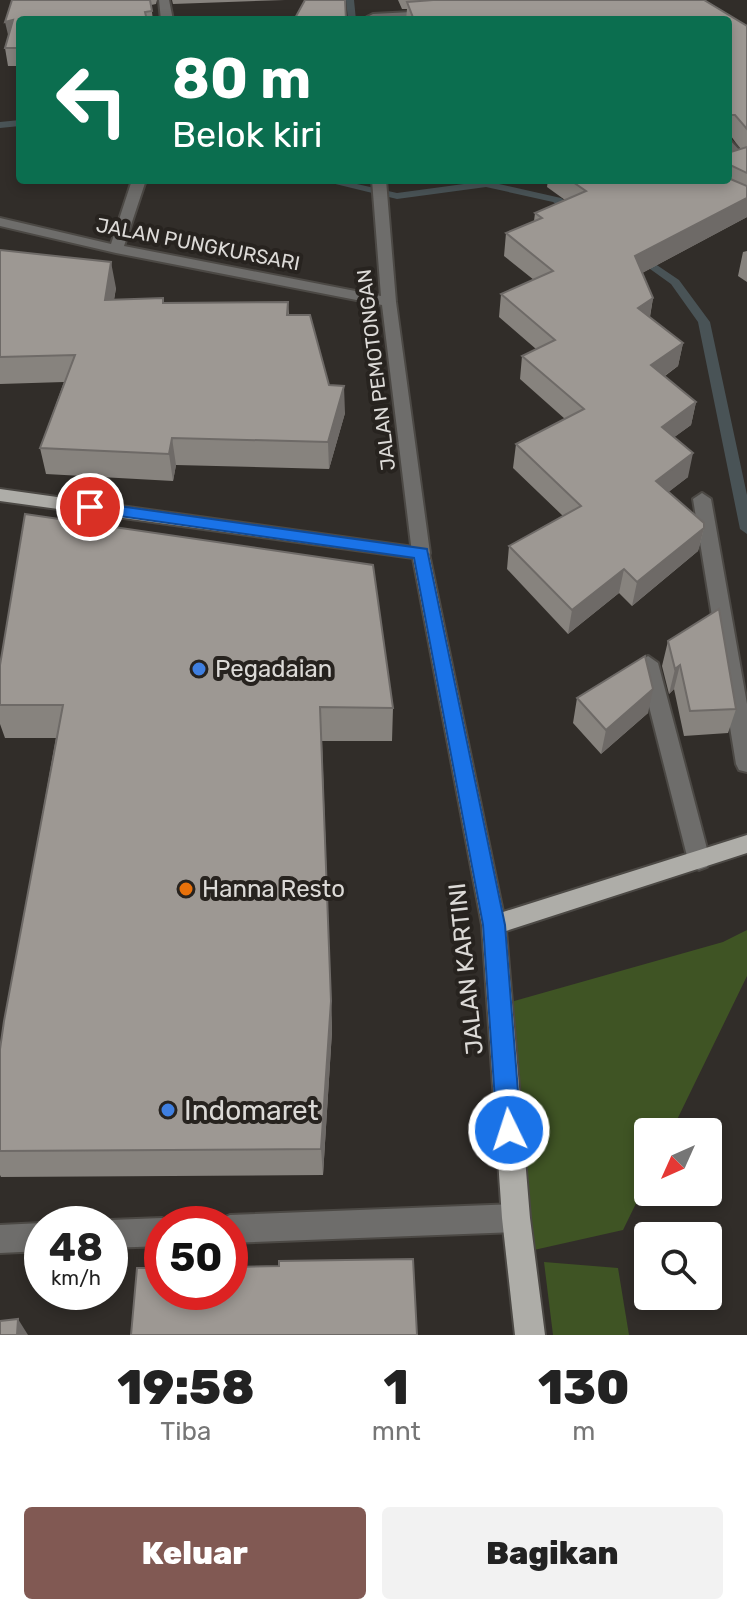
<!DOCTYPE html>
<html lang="id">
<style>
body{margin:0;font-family:Rubik,sans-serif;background:#f2f2f2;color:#222;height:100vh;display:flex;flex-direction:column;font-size:30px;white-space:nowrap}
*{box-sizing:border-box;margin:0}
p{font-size:26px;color:#767676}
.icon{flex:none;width:44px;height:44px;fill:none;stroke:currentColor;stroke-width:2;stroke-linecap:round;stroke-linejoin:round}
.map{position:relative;height:1335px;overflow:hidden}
.details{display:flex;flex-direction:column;background:#fff;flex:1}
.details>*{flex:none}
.banner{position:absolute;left:16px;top:16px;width:716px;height:168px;border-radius:8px;box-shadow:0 4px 12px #0003;background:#0b6e4f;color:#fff;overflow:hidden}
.needle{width:52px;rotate:225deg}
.controls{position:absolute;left:634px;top:1118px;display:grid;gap:16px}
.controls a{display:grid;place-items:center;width:88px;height:88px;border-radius:8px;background:#fff;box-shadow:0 4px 12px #0003;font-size:40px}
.speed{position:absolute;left:24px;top:1206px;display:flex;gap:16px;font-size:40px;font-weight:700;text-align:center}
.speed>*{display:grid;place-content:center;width:104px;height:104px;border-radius:50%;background:#fff;box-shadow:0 4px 12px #0003;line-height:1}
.speed small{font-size:20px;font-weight:400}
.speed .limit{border:12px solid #d22;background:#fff;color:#111}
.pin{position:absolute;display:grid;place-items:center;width:68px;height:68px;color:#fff;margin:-34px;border:4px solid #fff;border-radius:50%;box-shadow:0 2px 8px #0007}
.me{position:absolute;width:88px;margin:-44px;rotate:356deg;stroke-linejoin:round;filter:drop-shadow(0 0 6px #0008)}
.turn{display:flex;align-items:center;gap:28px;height:168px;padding:0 24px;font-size:36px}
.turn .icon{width:104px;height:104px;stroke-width:2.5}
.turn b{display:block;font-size:56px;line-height:68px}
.eta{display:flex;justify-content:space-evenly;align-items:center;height:136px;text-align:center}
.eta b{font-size:48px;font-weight:800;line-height:56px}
.action{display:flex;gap:16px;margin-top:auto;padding:16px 24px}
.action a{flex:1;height:92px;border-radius:8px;background:#815953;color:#fff;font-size:32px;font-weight:800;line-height:92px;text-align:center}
.action a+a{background:#f2f2f2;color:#222}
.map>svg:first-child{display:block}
</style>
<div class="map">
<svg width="747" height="1335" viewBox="0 0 747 1335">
<rect width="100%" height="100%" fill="#312d29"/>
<path fill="#3f5424" d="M747,930V976L671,1132H648V1179L623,1230L525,1252L507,1003L723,942Z
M544,1262L618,1268L629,1335H553Z"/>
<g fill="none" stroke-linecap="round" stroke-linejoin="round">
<path fill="#495356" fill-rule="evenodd" d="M346,0H354L356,20H348Z
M20,120V126L0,128V122Z
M319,180H339L397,193L486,181L561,198L583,214L573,216L553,202L486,187L397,199Z
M636,251L679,280L710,322L747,495V534L740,529L698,322L671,284L632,256V252Z"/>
<defs>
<path id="minor" d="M159,0H169L173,20H161Z
M431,11L437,14L435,16L379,20L367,17L373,14Z
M728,138L745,156L743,165L728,171V162L732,156L728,151Z
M132,180H146L124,246L381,296L372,180H386L396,302L430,553L428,557L421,559L412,553L382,305L116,253L0,226V218L111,244Z
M702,493L711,499L747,704V772L739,770L736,764L693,499Z
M648,656L658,663L710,860L707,867L699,870L691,867L688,860L638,663Z
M516,1204L526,1208L530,1218L526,1228L516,1232L230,1243V1224H218L220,1219L230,1215Z
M162,1218L173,1224H162V1246L110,1248V1224H101L110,1220Z
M42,1223V1251L0,1253V1225Z"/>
<path id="major" d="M0,489L428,549L503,912L747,835V853L506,931L530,1218L545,1335H515L502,1218L482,925L413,558L0,501Z"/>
</defs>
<use href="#minor" stroke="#4c4945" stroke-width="4"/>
<use href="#major" stroke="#4c4945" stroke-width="4"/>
<use href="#minor" fill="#6e6d6b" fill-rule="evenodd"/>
<use href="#major" fill="#aeada8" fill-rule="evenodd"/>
</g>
<path fill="#87837e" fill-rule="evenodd" d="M12,0H157L156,4L151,5L153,20H20V66H8L5,48L8,37Z
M172,0H285L173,4Z
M398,0H705L747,26V217L642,273L653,298L650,317L683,343L678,366L665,376L696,402L691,425L674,437L688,477L668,492L704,528L698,551L632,606L619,593L568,634L507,569L509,546L563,516L513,468L516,444L565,419L520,379L522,356L536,349L499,317L501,294L534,280L504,256L506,233L534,221L535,213L565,200L547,187L548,180H728V20H406L407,9H402ZM731,136L736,143L741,149L731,152Z
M0,250L116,288L114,300L164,303L288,302L289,315L345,413L329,469L176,465L173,481L46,474L40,448L64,382L0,384Z
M747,251V282L738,276L743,252Z
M668,641L736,709L728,733L684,736L674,689L669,694L662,666Z
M577,698L648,713L601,754L573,723Z
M0,705L393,708L392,741H322L332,1031L323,1175L1,1177L0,1175V1049L56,738H5L0,724Z"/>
<path fill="#6e6a67" d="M13,20L9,39L5,22Z
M747,198V217L631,279L635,256Z
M111,262L116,288L109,327L105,300Z
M653,298L649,321L638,308Z
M683,343L678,366L647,388L651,365Z
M344,386L345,413L329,469L328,442Z
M696,402L691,425L657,450L662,427Z
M172,438L176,465L173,481L169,454Z
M693,453L688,477L652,505L656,481Z
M704,528L698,551L632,606L637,582Z
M624,569L619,593L568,634L572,610Z
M680,665L674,689L669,694L675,669Z
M653,689L648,713L601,754L606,730Z
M320,707L332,1031L323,1175L321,1149Z
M18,1319L28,1335H17Z"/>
<path fill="#9d9893" stroke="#6e6a67" stroke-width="2" d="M12,0H150L152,11L145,12L147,20H20V48H5L13,20L5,22Z
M305,0H345L346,20H294Z
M433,0H704L747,26V129L735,115H730L731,152L747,147V173L728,164V20H414L407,2Z
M728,178L747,186V198L635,256L653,298L638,308L683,343L651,365L696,402L662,427L693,453L656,481L704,523V528L637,582L624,569L572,610L509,546L581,506L516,444L584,409L522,356L555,340L501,294L553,271L506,233L542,218L535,213L586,191L570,180H728Z
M0,250L111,262L105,300L163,298V303L288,302L287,315H310L329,385L344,386L328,442L172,438L169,454L40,448L75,355L0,357Z
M25,514L373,565L393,708L320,707L331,1001L321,1149L0,1151V1049L4,1021L63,705H0V665Z
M719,609L736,709L690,711L680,665L675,669L668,641Z
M645,656L653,689L606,730L577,698Z
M413,1259L417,1335H131L137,1268H162V1292H230V1267L279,1266V1261Z
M18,1319L17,1335H0V1321Z"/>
<path fill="#1a73e8" stroke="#114b97" stroke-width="2" d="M90,502L427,549L505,925L521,1130L518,1138L509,1142L501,1138L497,1130L483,925L414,558L84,511V503Z"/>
<g fill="#3f7fe0" stroke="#27231f" stroke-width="3">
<circle cx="199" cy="669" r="8"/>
<circle cx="168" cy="1110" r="8"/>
</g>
<circle fill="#e8710a" stroke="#27231f" stroke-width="3" cx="186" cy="889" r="8"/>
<g text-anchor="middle" stroke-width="8" stroke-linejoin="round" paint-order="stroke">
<g font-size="20" fill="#dcdad7" stroke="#27231f">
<text transform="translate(198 244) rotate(11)" y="7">JALAN PUNGKURSARI</text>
<text transform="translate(376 370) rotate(-97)" y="7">JALAN PEMOTONGAN</text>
</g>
<g font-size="24" fill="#dcdad7" stroke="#27231f" text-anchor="start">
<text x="215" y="677">Pegadaian</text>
<text x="202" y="897">Hanna Resto</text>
</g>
<g font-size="24" fill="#dcdad7" stroke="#27231f">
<text transform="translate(466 969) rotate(-96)" y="8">JALAN KARTINI</text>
</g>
<g font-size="28" fill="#dcdad7" stroke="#27231f" text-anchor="start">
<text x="184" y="1120">Indomaret</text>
</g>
</g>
</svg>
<div class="controls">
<a><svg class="needle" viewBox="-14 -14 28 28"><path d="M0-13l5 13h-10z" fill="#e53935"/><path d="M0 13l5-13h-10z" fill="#767676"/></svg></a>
<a><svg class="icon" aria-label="search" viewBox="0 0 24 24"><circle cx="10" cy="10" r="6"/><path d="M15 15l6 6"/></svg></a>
</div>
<div class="speed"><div>48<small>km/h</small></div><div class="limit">50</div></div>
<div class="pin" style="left:90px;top:507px;background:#d93025"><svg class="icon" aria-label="arrive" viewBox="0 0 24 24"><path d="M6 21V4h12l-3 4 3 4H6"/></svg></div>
<svg class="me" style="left:509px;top:1130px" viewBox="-20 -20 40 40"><circle r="17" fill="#1a73e8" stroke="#fff" stroke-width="3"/><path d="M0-11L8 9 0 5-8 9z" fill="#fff"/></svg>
<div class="banner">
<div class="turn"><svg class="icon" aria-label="left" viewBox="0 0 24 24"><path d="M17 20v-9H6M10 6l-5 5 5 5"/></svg><div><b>80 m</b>Belok kiri</div></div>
</div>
</div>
<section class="details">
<div class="eta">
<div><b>19:58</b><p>Tiba</p></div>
<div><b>1</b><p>mnt</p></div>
<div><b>130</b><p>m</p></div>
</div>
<div class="action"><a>Keluar</a><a>Bagikan</a></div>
</section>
